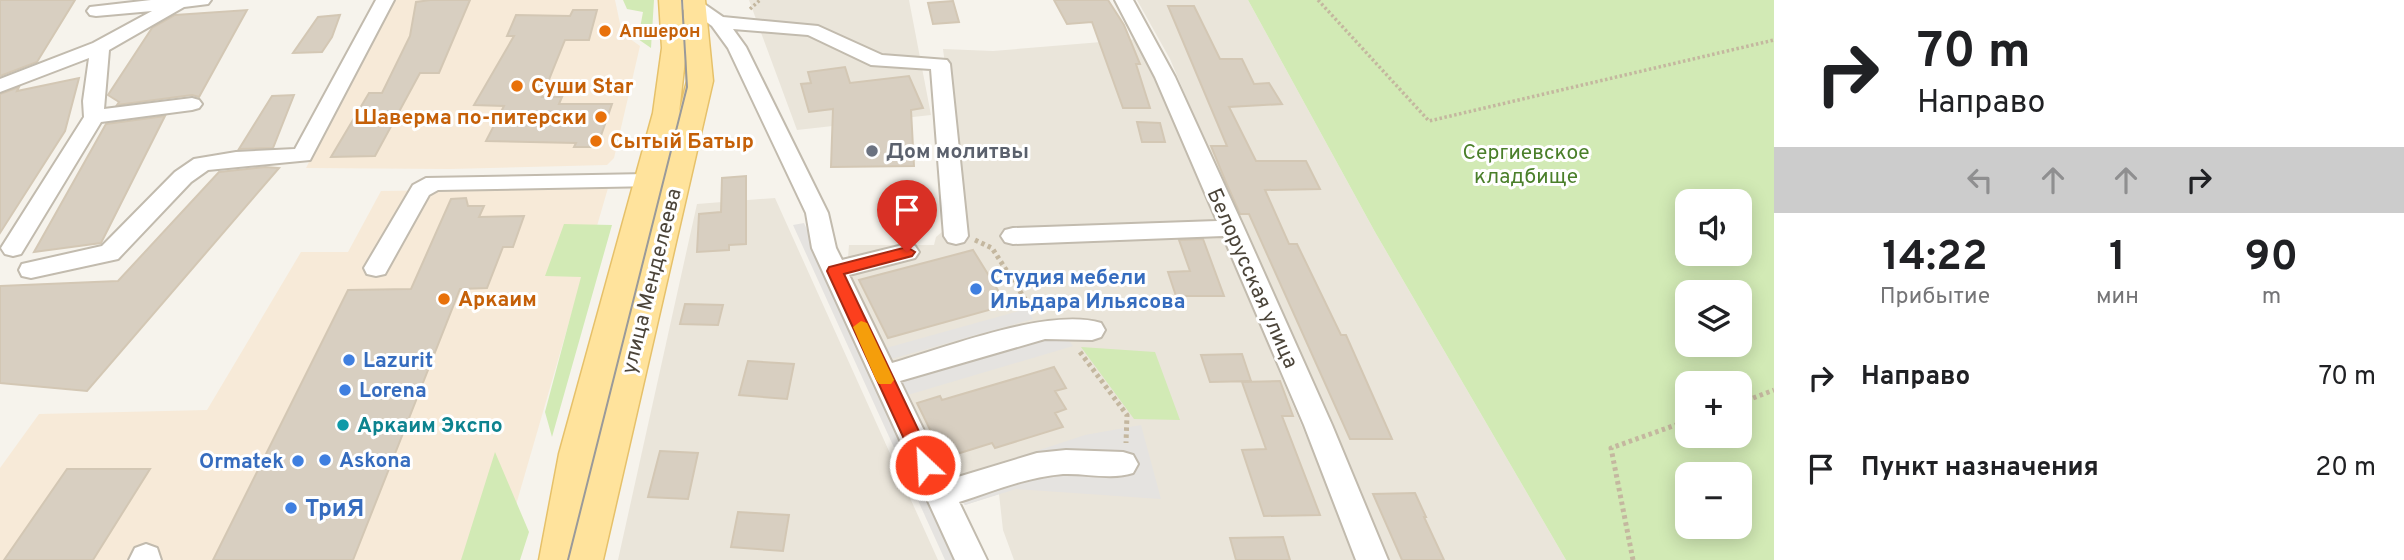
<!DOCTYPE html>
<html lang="ru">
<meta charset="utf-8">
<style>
body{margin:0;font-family:Overpass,sans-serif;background:#f6f6f6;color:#202124;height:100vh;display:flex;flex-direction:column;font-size:26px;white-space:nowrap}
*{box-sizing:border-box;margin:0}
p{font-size:23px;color:#757577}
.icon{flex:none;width:38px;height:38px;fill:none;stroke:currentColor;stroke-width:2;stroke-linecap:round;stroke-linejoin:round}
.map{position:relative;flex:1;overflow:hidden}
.details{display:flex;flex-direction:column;background:#fff;width:630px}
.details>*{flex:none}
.top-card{background:#fff;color:#202124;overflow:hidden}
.controls{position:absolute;left:1675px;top:189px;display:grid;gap:14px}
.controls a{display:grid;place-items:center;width:77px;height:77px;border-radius:14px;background:#fff;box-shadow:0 4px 18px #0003;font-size:35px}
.pin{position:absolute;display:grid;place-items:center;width:60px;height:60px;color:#fff;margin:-72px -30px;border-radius:50% 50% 50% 0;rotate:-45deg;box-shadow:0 0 7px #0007}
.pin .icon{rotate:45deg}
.me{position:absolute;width:77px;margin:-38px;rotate:335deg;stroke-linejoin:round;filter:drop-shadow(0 0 5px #0008)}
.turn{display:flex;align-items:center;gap:24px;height:147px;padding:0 28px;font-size:32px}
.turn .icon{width:91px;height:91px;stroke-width:2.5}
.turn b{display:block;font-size:49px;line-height:60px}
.lanes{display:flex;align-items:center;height:66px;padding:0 28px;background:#0003;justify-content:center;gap:35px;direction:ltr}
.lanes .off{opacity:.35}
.eta{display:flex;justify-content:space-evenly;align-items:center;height:119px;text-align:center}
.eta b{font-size:42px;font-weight:700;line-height:49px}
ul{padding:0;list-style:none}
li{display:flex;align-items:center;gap:21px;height:91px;padding:0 28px}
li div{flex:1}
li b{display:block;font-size:26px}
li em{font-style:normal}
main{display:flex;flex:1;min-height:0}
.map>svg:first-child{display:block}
</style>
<main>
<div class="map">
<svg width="1774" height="560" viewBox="0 0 1774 560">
<rect width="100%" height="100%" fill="#f6f3ec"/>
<path fill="#eae5da" d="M749,0H909L931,115L797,130Z
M1137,0H1248L1375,232L1566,560H1382L1170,59Z
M1138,39L1334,502L1354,560H1014L1003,530L999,494L965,505L935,469L846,282L849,245H934L936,237L942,232L966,231L943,49L993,51Z
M775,198L938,560H618L697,204Z"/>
<path fill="#f7ead8" d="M391,0H615L622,33L640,46L614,158L607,165L450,169L306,168Z
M608,188L500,560H0V468L39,414L207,410L301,252H348L381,191Z"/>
<path fill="#d2eab5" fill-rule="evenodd" d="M623,0H654L651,48L638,39L643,12L627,9Z
M1248,0H1774V560H1566L1375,232ZM1687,201H1740V254H1687ZM1687,292H1740V345H1687ZM1740,383V436H1687V383ZM1740,474V527H1687V474Z
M564,224L612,225L552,437L545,412L581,277L545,276Z
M1081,347L1155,352L1180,420L1134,419Z
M495,452L529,532L520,560H461Z"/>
<path fill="#e5e3e0" d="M804,223L961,560H945L793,225Z
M1026,309L1033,319L884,361L879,350Z
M1065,335L1073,346L901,397L895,384Z
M1141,425L1161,499L1016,489L965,505L945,481L1085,435Z"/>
<path fill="#d8cfc1" stroke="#d3c7b4" stroke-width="2" d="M0,0H75L37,62L0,76Z
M430,0H470L439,73H420L375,156L331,157L369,93H382L410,36L416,2Z
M1054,0H1108L1124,25L1140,64H1136L1150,108H1123L1092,22L1067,24Z
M953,1L959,22L933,24L928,3Z
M1168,6H1194L1220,59H1242L1254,84L1269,83L1282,104L1229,107L1256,161H1306L1320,189L1265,190L1289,244H1297L1341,335H1346L1392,439H1350L1249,214H1240L1225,180L1211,146H1227Z
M247,10L199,97L192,95L117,105L119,102L108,95L152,28L175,15Z
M573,10H597L589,40H565L542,97H562L559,104H612L597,147H574L576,143L486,141L504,106L474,105L514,36H507L516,15L570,16Z
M340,15L332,37L322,52L293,53L318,17Z
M845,67L850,83L909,76L923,108L911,110L914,166L831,167L833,109L809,112L801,84L811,83L808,72Z
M79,78L65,131L0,233V94L19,87L17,91Z
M294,95L273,148L239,149L272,96Z
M165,116L101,243L34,252L106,124Z
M1137,122L1160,123L1165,142H1142Z
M265,167L279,168L87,391L0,383V286L118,281L219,172Z
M746,176V244L729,245V250L697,252L699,214L721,212L722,178Z
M466,198L468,206H484L479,217L524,216L513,247H503L487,288L460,289L353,560H213L348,290L411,289L451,199Z
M1203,239L1224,296H1176L1168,272L1190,271L1179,240Z
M973,250L1007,305L888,338L859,280Z
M685,304L723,305L718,325L680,324Z
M1242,354L1251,381L1210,382L1201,355Z
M748,361L794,364L787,399L739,395Z
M1054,367L1066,388L1055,391L1066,409L1055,413L1063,427L995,448L992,443L944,458L917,403L940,396L942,400Z
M1280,381L1293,416H1282L1320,515L1264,516L1242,450L1266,449L1242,382Z
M660,451L698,453L688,499L648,497Z
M67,469H150L93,560H4Z
M1415,493L1426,517H1424L1444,560H1402L1373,494Z
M738,512L789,515L783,551L731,547Z
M1283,537L1290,560H1236L1230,538Z"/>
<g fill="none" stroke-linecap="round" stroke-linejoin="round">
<defs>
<path id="minor" d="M151,0H211L208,4L184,7L109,50L104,109L192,98L199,100L202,104L199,108L192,110L101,122L21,254L13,256L5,254L1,248L84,117L83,101L89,58L0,92V79L93,43L152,11L96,16L90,15L87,11L90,7Z
M376,0H394L310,160L208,170L191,182L118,259L31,278L22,276L19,270L22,264L102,246L175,172L194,159L236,152L295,149Z
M670,0L700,1L723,17L818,26L882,55L947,60L950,64L968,236L964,242L956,244L948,242L944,236L931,69L871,65L808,35L733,29L746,47L828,213L836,248L842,260L907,244L915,246L919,252L915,258L849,275L892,363C946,348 1048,307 1101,323L1105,330L1101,337L1092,340L1045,339L900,381L948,480L1037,453L1066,450L1123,452L1133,455L1138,464L1133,473C1111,480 1086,473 1063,474C1027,477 993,491 959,502L987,560H955L812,248L806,213L728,48L712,26L690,10L665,9L662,5Z
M1115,0H1133L1175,77L1244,228L1332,425L1388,560H1356L1304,425L1223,236L1013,244L1005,242L1001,236L1005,230L1013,228L1217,221L1155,77Z
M648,174L656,176L659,181L656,186L438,190L429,195L385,274L376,276L367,274L364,268L413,185L426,178Z
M146,544L157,548L161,560H129L135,548Z"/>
<path id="major" d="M659,0H681L685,35L683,0H705L713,81L603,560H539L559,454L653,113L662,48ZM686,51L687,81L679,113Z"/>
</defs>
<use href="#minor" stroke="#c2bbae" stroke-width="4"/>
<use href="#major" stroke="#e6c16a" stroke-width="3"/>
<path stroke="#c4b79f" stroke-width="3.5" stroke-dasharray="2.5 2.5" stroke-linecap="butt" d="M1318,0L1429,121L1774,40
M750,9L760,0"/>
<path stroke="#c4b79f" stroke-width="5" stroke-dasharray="3.5 3.5" stroke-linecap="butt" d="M975,240L992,248L1034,313
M1080,352L1127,415L1126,443
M1740,403L1774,390
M1633,560L1611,448L1687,421"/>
<use href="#minor" fill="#fff" fill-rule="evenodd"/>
<use href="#major" fill="#ffe39c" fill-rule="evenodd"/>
<path stroke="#9a9a9a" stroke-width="2" d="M568,560L687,87L682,0"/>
</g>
<path fill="#fc3f1d" stroke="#a42913" stroke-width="2" d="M907,247L915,252L912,256L844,274L935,465L932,471L925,473L919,471L916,465L827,271L829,267Z"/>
<path fill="#f59e0b" d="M861,321L867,323L894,380L891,384H879L876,380L853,327Z"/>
<g fill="#e8710a" stroke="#fff" stroke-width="2.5">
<circle cx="605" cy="31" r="7"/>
<circle cx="517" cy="86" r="7"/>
<circle cx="601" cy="117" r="7"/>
<circle cx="596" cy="141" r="7"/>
<circle cx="444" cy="299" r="7"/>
</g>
<circle fill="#6b7280" stroke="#fff" stroke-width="2.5" cx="872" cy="151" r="7"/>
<g fill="#3f7fe0" stroke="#fff" stroke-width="2.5">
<circle cx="976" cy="289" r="7"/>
<circle cx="349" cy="360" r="7"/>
<circle cx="345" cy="390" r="7"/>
<circle cx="325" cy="460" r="7"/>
<circle cx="298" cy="461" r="7"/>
<circle cx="291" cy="508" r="7"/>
</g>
<circle fill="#0f9aa8" stroke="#fff" stroke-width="2.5" cx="343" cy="425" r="7"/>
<g text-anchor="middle" stroke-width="6" stroke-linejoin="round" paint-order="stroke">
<g font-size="18" font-weight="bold" fill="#c56008" stroke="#fff" text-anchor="start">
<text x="619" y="37">Апшерон</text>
</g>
<g font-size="21" font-weight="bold" fill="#c56008" stroke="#fff" text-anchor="start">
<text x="531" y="93">Суши Star</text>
<text x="587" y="124" text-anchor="end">Шаверма по-питерски</text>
<text x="610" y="148">Сытый Батыр</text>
<text x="458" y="306">Аркаим</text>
</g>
<g font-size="21" font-weight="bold" fill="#5b616d" stroke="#fff" text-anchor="start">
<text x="886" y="158">Дом молитвы</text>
</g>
<g font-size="21" fill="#4a7f2a" stroke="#fff">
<text x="1526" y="159">Сергиевское<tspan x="1526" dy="24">кладбище</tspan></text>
</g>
<g font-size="21" font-weight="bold" fill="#366cbe" stroke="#fff" text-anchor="start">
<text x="990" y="284">Студия мебели<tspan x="990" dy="24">Ильдара Ильясова</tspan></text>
<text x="363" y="367">Lazurit</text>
<text x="359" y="397">Lorena</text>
<text x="339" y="467">Askona</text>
<text x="284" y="468" text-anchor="end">Ormatek</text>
</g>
<g font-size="21" fill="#4b4439" stroke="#fff">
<text transform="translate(1253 278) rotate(66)" y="7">Белорусская улица</text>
<text transform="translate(651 281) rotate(-76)" y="7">улица Менделеева</text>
</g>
<g font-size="21" font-weight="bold" fill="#0d838f" stroke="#fff" text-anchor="start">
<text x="357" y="432">Аркаим Экспо</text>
</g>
<g font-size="24" font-weight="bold" fill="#366cbe" stroke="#fff" text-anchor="start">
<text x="305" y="516">ТриЯ</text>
</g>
</g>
</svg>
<div class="controls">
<a><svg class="icon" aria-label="sound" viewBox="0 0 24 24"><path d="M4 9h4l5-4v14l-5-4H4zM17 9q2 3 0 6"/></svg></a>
<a><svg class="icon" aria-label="layers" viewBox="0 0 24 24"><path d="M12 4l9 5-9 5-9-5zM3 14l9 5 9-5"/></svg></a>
<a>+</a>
<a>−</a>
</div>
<div class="pin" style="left:907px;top:252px;background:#d93025"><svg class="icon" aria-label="arrive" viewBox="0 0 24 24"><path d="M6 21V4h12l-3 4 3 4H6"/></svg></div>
<svg class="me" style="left:925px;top:465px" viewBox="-20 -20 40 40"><circle r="17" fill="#fc3f1d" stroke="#fff" stroke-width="3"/><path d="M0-11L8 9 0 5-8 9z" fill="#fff"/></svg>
</div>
<section class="details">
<div class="top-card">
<div class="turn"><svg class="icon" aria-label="right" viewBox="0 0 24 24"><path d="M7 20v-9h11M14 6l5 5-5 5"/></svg><div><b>70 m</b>Направо</div></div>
<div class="lanes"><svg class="icon off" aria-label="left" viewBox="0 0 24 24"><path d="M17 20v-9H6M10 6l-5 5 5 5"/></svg><svg class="icon off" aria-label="ahead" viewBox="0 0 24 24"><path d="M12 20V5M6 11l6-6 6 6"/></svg><svg class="icon off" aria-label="ahead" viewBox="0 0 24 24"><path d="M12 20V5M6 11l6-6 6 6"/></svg><svg class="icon" aria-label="right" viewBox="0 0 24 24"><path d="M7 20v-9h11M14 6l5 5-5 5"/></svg></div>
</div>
<div class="eta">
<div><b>14:22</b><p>Прибытие</p></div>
<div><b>1</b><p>мин</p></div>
<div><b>90</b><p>m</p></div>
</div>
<ul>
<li><svg class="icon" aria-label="right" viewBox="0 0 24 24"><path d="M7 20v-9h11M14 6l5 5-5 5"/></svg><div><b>Направо</b></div><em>70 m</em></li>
<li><svg class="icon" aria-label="arrive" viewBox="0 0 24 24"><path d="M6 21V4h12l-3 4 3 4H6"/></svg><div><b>Пункт назначения</b></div><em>20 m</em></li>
</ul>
</section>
</main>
